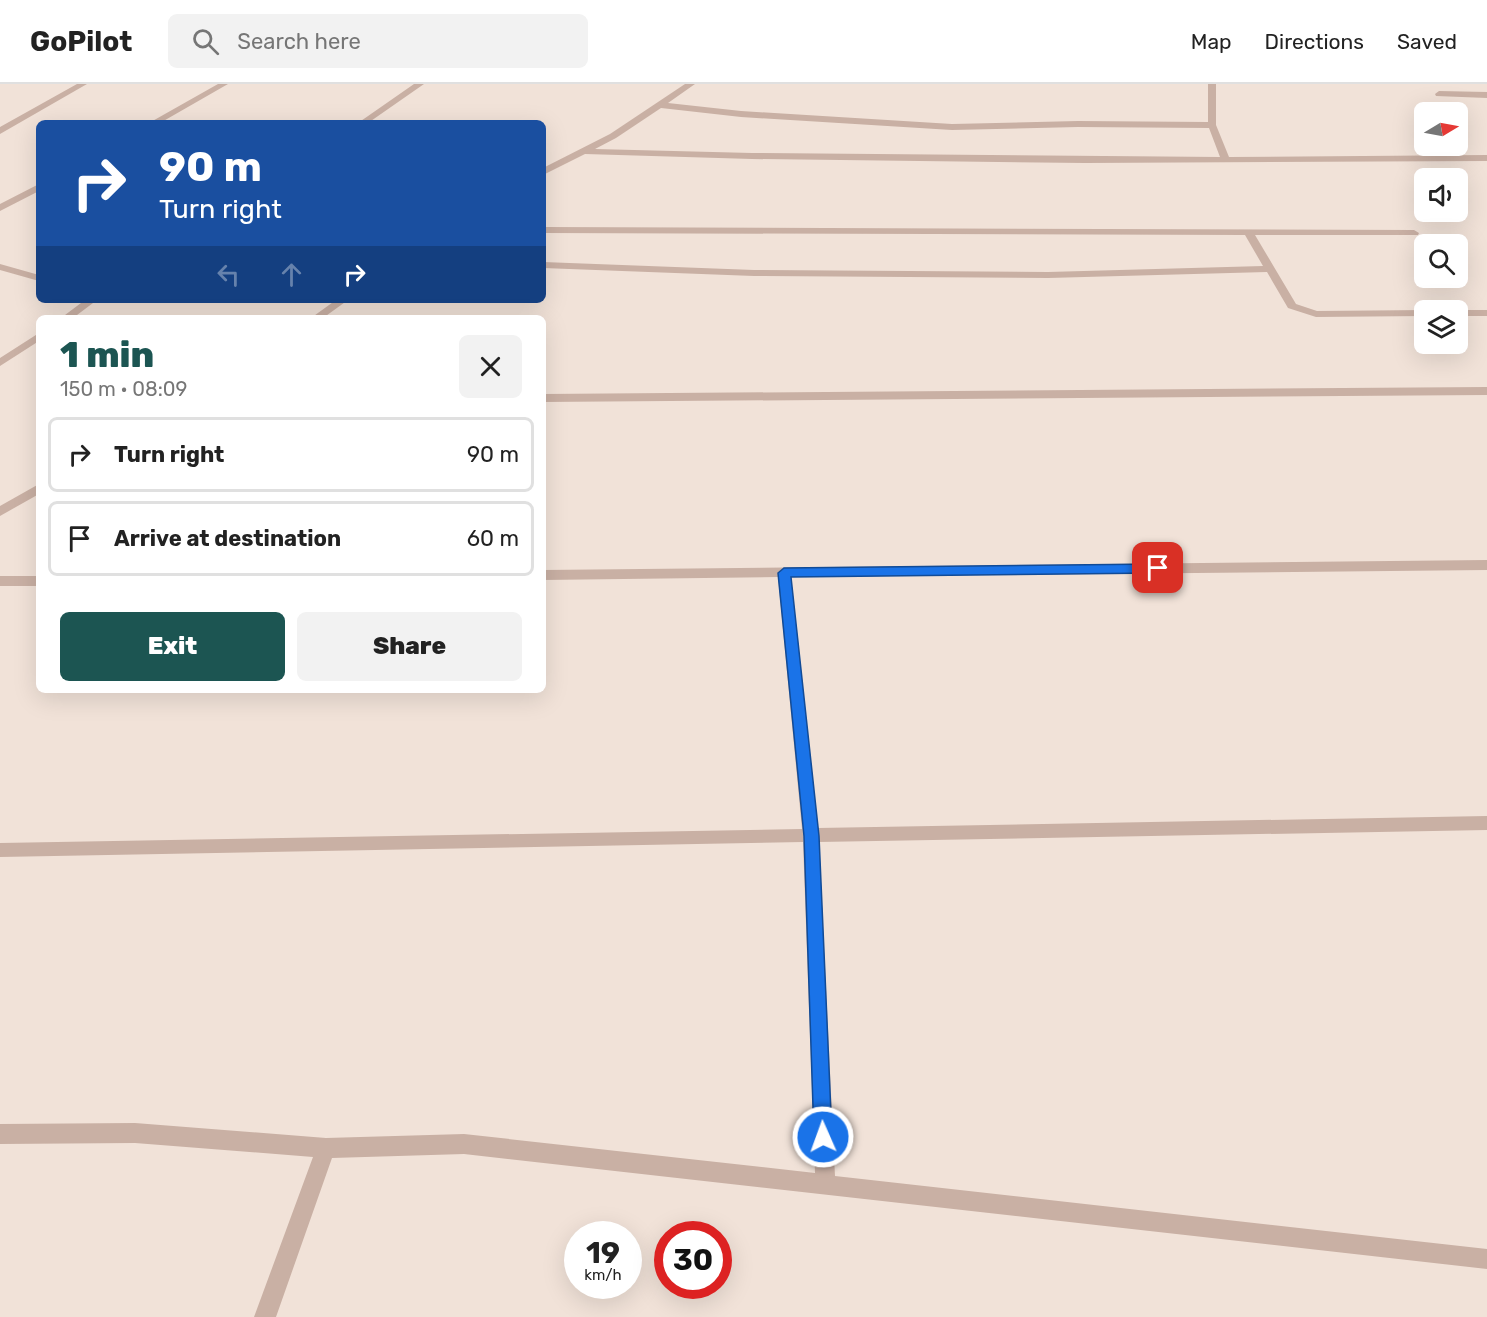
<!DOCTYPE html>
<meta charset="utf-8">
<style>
body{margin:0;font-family:Rubik,sans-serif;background:#f2f2f2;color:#222;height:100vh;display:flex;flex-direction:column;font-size:22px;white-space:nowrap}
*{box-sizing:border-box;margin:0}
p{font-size:20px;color:#767676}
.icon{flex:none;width:33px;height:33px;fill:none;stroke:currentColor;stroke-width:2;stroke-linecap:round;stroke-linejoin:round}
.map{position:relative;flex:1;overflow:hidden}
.sheet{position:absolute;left:36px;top:231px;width:510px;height:378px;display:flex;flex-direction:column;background:#fff;border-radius:9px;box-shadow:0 6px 24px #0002}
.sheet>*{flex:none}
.guide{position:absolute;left:36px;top:36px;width:510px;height:183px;border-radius:9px;box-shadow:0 6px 24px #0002;background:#1a4fa0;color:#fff;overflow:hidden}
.needle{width:39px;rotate:80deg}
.buttons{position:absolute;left:1414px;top:18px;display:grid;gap:12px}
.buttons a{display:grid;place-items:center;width:54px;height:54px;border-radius:9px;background:#fff;box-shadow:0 6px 24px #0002;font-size:30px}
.speed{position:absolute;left:564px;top:1137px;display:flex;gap:12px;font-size:30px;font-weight:700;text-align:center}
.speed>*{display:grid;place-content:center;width:78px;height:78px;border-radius:50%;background:#fff;box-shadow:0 6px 24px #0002;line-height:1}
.speed small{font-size:15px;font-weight:400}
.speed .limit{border:9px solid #d22;background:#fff;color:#111}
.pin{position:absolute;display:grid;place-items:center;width:51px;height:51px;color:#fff;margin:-26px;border-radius:12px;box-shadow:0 3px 9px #0006}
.me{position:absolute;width:66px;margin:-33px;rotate:358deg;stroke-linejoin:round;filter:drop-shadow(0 0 4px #0008)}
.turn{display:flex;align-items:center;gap:21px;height:126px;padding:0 24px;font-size:27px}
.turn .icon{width:78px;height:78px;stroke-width:2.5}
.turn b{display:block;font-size:42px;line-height:51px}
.lanes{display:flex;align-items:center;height:57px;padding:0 24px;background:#0003;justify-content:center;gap:30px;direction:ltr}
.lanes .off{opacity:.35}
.round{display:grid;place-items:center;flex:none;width:63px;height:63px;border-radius:9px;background:#f2f2f2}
.headline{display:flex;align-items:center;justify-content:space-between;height:102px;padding:0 24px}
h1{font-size:36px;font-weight:800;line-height:45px;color:#1c5552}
.action{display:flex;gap:12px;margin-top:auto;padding:12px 24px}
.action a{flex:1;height:69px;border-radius:9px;background:#1c5552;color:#fff;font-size:24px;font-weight:800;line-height:69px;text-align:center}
.action a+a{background:#f2f2f2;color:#222}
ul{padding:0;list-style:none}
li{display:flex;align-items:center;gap:18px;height:75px;margin:0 12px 9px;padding:0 12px;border:3px solid #e0e0e0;border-radius:9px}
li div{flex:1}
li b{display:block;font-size:22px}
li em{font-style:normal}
header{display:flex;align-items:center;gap:36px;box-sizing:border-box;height:84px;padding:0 30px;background:#fff;border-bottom:2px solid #e0e0e0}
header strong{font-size:28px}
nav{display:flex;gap:33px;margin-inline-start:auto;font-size:21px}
.search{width:420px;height:54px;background:#f2f2f2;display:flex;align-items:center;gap:15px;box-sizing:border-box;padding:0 21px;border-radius:9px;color:#767676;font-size:22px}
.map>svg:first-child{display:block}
</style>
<header>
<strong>GoPilot</strong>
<div class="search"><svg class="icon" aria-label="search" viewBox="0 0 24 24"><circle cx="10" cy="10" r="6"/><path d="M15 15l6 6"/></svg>Search here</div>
<nav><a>Map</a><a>Directions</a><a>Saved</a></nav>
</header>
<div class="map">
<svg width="1487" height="1233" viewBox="0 0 1487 1233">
<rect width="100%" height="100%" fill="#f1e2d8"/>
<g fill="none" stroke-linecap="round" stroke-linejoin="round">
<path fill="#c9b0a4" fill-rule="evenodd" d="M77,0H87L0,50V43Z
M218,0H228L160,39H149Z
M414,0H424L368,39H358Z
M685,0H695L668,19L741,27L952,40L1078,37L1208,38V0H1216V41L1229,73L1487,71V77L1085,79L752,75L585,70L543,91V84L610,50ZM661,24L741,33L952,46L1078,43L1209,44L1220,73L752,69L595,65L616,54Z
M1439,7L1487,8V14L1436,12L1435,10Z
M39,100V107L0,127V120Z
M543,143L1414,146L1419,149L1418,151H1255L1296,220L1317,227L1425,226H1428H1425V232L1316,233L1288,224L1267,188L1048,194L754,192L543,184V178L754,186L1048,188L1263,182L1245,151L543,149Z
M0,180L39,191V197L0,186Z
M85,216H97L73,234H61Z
M336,216H348L323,234H311Z
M1455,226H1487V232H1458V226Z
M39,249V257L0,282V274Z
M1487,303V311L543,318V310Z
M39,400V410L0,432V422Z
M1487,476V486L791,493L818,744L1487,732V746L819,758L835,1092L1487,1165V1185L464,1070L332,1074L276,1233H254L313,1073L135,1059L0,1060V1040L135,1039L326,1054L464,1050L815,1089L803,758L0,773V759L802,745L778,493L543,496V486Z
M0,492H39V502H0Z"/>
</g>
<path fill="#1a73e8" stroke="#114b97" stroke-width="1.5" d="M1158,480L1164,484L1158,489L791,493L819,752L832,1053L829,1059L823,1062L816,1059L814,1053L804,752L778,489L784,484Z"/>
</svg>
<div class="buttons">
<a><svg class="needle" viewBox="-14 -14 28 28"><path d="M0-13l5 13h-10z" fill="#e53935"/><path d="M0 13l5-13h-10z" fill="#767676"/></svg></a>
<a><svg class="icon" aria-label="sound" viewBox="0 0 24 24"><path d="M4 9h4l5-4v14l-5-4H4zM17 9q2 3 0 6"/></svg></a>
<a><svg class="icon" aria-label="search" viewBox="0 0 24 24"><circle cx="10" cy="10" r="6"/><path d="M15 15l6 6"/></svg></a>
<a><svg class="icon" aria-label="layers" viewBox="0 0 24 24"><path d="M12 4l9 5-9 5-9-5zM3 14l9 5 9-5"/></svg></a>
</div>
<div class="speed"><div>19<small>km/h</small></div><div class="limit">30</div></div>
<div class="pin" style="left:1158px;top:484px;background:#d93025"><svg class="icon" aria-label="arrive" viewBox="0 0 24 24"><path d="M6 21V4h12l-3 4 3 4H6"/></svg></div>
<svg class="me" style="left:823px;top:1053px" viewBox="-20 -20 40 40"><circle r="17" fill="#1a73e8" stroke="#fff" stroke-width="3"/><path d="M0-11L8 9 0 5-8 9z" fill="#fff"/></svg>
<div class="guide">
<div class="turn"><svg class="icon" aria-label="right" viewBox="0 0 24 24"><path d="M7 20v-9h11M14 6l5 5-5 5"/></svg><div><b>90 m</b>Turn right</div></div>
<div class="lanes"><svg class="icon off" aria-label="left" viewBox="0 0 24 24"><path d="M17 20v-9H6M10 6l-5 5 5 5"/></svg><svg class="icon off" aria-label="ahead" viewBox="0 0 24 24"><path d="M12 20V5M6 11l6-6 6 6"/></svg><svg class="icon" aria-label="right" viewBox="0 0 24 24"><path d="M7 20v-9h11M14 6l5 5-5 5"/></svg></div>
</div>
<section class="sheet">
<div class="headline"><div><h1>1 min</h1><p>150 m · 08:09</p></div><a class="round"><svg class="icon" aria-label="close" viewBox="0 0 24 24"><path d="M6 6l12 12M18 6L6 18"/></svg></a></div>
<ul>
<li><svg class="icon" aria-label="right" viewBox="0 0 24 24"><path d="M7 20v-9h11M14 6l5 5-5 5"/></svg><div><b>Turn right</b></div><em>90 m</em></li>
<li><svg class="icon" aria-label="arrive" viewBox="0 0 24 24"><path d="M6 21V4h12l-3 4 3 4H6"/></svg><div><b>Arrive at destination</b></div><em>60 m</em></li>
</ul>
<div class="action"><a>Exit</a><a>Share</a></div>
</section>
</div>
